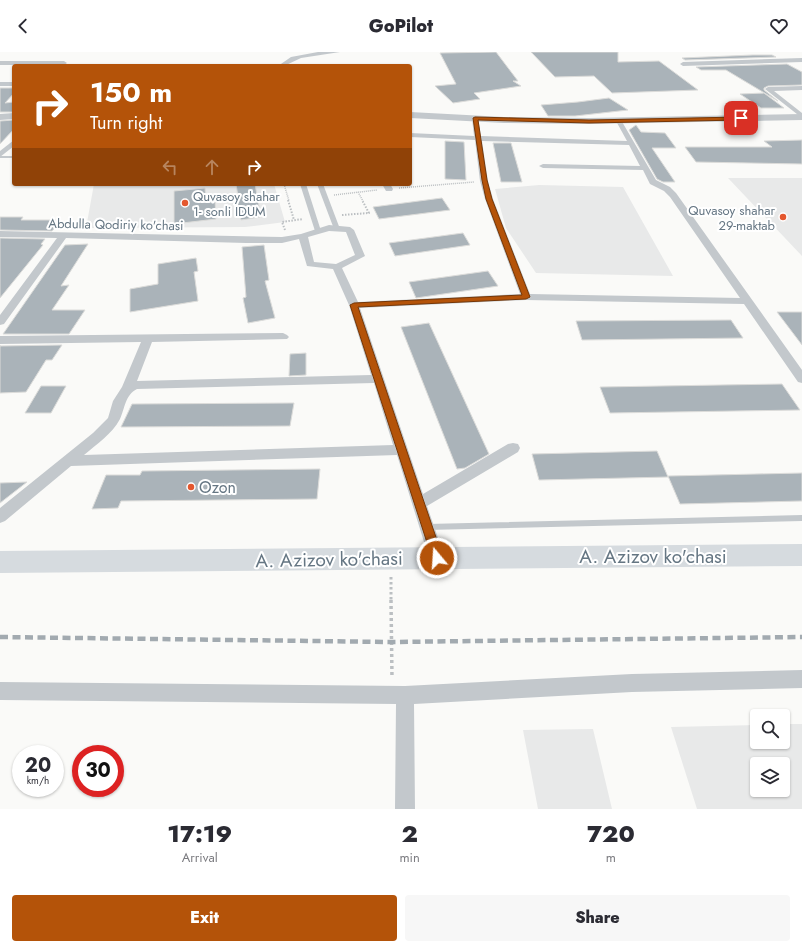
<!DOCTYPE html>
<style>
body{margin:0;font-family:Jost,sans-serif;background:#f7f7f7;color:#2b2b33;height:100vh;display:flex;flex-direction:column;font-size:15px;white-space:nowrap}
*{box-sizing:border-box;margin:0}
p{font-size:13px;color:#7c7c81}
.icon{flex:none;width:22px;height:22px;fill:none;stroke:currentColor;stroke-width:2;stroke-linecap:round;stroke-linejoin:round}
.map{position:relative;height:757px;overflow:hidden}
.sheet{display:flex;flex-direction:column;background:#fff;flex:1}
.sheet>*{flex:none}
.guide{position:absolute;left:12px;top:12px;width:400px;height:122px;border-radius:4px;box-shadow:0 1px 3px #0004;background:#b45309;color:#fff;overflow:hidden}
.buttons{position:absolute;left:750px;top:657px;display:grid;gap:8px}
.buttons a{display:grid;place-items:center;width:40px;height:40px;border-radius:4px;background:#fff;box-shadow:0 1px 3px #0004;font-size:20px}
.speed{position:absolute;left:12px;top:693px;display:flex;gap:8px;font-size:20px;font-weight:700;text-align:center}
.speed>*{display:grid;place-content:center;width:52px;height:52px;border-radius:50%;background:#fff;box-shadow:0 1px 3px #0004;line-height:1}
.speed small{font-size:10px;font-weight:400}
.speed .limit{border:6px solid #d22;background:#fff;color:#111}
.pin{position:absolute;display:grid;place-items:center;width:34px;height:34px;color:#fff;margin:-17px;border-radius:8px;box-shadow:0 2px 6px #0006}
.me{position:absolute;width:44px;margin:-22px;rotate:342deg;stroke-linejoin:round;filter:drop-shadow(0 0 3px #0008)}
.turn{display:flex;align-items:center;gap:14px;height:84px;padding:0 12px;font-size:18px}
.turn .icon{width:52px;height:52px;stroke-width:2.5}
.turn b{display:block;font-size:28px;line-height:34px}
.lanes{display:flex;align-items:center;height:38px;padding:0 12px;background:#0003;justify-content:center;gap:20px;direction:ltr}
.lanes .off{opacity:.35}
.eta{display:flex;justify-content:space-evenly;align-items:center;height:68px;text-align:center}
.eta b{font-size:24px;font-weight:800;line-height:28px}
.cta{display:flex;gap:8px;margin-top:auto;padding:8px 12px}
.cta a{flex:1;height:46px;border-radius:4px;background:#b45309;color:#fff;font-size:16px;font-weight:800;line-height:46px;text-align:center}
.cta a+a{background:#f7f7f7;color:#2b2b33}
header{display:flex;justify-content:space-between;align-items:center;height:52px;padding:0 12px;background:#fff;font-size:18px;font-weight:800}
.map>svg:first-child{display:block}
</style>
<header><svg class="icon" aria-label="back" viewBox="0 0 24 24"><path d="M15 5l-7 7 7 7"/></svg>GoPilot<svg class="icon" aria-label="heart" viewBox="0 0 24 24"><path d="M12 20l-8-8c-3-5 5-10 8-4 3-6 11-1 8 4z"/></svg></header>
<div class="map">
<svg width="802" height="757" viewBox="0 0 802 757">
<rect width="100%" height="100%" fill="#fafaf8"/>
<path fill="#e8e9e9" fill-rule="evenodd" d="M728,126H802V204Z
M94,132H274L285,170L245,175L86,176Z
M539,133L623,135L673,224L536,221L506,176L495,137Z
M783,672H802V757H697L671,675L757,673V690H783ZM757,712H783V738H757Z
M593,677L612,757H538L523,678Z"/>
<path fill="#aab3b9" stroke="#dcdcda" d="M496,0L518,29H513L521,34L474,41L480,47L453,51L435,34L456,32L440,1Z
M531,0H618V10L659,9L698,38L612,41L594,24L555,25Z
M753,3H772L776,5L685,8L682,6Z
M787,12L802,20V33L768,34L764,36V38L778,49L726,18H701L696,15Z
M0,36H14V41L5,51L14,50V60H0Z
M764,41L784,56H761L740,42Z
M609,46L628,58L575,64H548L541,53L578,50Z
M14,68V77L0,92V69Z
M636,73L641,80L665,81L676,96H652L675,130H663L657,127L629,78Z
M802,88V112L696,110L685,95H772L764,89Z
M445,89L464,90L466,128L445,127Z
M493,91H511L522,130H501Z
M236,132H255L261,165L241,168L236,145H238Z
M205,136L206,149L215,148L216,167L174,172V139Z
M442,146L450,158L379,167L373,155Z
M0,165H23L21,168H61L52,179L0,178Z
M463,181L470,193L395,204L389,191Z
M0,186L45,187L41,192L43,193L0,246Z
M88,192L61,234L69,233L52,258H85L69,282H3L65,193Z
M264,193L269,228L265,229L275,266L248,271L243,246L246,245L242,195Z
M196,206L198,219L194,220L198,249L130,260V237L158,232V212Z
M488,219L498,234L416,246L409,230Z
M777,260H802V293Z
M731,268L743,286L582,288L576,269Z
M429,271L489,402L465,416L457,417L401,275Z
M0,293V294L62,293L52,308H46L26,340L0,341Z
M306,301V323L289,324L290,302Z
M782,332L800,358L610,361L600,335Z
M41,334H66L51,361H25Z
M294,351L290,374L121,375L132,352Z
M657,399L668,425L539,428L532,402Z
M320,417L317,447L121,449L118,456L92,457L106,423H140L142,419Z
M802,421V449L680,452L668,424Z
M27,430L0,451V431Z"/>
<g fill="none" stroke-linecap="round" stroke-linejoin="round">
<path stroke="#bbbfc2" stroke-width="1.5" stroke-dasharray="1 1" stroke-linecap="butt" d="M284,132L289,149
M399,136L474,130
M358,140L363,149
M334,143L377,138"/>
<path stroke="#bbbfc2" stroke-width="2" stroke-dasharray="1.5 1.5" stroke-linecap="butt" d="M288,148L294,168
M342,163L369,161L362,148
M285,178L282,170L303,167"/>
<path stroke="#bbbfc2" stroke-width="3" stroke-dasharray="2.5 2.5" stroke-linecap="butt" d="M391,525V549"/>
<path stroke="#bbbfc2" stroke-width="3.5" stroke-dasharray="3 3" stroke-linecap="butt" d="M391,548L392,626"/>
<path fill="#c3c8cc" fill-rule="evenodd" d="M0,104H14V106H0Z
M802,463V469L427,478L424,477L423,475L424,473L427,472Z"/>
<path fill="#c3c8cc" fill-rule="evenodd" d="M300,132H306L321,179L320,180L315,179Z
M317,132H323L340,177L339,178L334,177Z"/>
<path fill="#c3c8cc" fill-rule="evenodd" d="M318,0H340L301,6L284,14H278L291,5Z
M802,6V10L683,14L680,12L683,10Z
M0,9H64L67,11L64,13H0Z
M0,30H14V34H0Z
M802,34V38L774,39L802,61V66L765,37L768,35Z
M475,64L478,66L481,84L627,89L616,69L621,68L656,128L670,135L676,141L802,318V331L798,330L744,252L526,248L360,256L423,442L508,392L513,391L518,392L520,396L518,400L427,454L445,506L443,511L437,513L431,511L429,506L397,403L71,414L5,469L0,471V456L93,381L108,366L113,349L122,335L141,290L0,292V284L283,281L287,283L289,285L287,287L152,290L137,329L371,323L349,253L333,217L307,214L299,187L282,191H246L66,186L4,272L0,273V263L57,186L0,185V179L282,185L301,182L329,173L350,175L354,178L365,204L342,216L358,250L520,242L485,147L480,129L475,88L410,85V81L474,84L472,66ZM482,89L629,93L640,114L543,112L539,114L543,116L643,118L650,132L664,139L670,145L740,246L530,242L493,147L488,129ZM329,179L346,180L355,203L336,212L314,210L308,185ZM374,331L393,393L84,403C97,392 112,382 120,367C125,356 125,343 137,337Z
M14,88V94L0,105V99Z
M382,132H390L393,137L392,139H386Z
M802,618V636L632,640L414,652L415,757H395L396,652L0,648V630L405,634L632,622Z"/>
<path fill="#c3c8cc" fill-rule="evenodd" d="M410,60L504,65L589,66L802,62V68L589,72L504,71L410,66Z
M14,61V67L0,68V62Z"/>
<path fill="#d6dbdf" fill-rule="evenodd" d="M802,492V514L0,521V499Z"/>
<path stroke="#a2aab0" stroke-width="4.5" stroke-dasharray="8 4.5" stroke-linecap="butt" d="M0,585L391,590L802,585"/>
</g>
<path fill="#b45309" stroke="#753606" d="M475,65L589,68L741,65L743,66L741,68L589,71L478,68L487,128L492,147L530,245L526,247L358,255L443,506L441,510L437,511L434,510L432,506L350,253L354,251L522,243L486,147L482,128L473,66Z"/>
<g fill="#e4572e" stroke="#fff" stroke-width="1.5">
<circle cx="185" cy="151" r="4"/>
<circle cx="783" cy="165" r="4"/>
<circle cx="191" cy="435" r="4"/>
</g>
<g text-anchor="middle" stroke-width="4" stroke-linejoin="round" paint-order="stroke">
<g font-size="13" fill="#657683" stroke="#fff" text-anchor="start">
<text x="193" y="149">Quvasoy shahar<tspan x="193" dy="15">1- sonli IDUM</tspan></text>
<text x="775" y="163" text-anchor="end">Quvasoy shahar<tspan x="775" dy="15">29-maktab</tspan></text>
</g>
<g font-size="13" fill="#657683" stroke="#fff">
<text transform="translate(116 172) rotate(1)" y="5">Abdulla Qodiriy ko'chasi</text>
</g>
<g font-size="16" fill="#657683" stroke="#fff" text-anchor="start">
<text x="199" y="441">Ozon</text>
</g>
<g font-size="19" fill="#657683" stroke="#fff">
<text x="653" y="511">A. Azizov ko'chasi</text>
<text transform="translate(329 507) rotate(-1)" y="7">A. Azizov ko'chasi</text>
</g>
</g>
</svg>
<div class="buttons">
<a><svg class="icon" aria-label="search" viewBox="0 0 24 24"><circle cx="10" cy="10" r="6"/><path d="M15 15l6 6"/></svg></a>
<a><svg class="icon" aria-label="layers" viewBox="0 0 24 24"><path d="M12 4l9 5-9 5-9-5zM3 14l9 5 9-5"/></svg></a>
</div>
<div class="speed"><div>20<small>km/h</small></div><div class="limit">30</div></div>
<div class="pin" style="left:741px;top:66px;background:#d93025"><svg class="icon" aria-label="arrive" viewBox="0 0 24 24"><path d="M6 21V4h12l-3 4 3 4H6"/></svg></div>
<svg class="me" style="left:437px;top:506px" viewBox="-20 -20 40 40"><circle r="17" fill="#b45309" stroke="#fff" stroke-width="3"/><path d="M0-11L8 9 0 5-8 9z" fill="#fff"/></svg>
<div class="guide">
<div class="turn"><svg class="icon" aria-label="right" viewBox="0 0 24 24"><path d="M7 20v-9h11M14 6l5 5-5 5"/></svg><div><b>150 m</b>Turn right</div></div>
<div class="lanes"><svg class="icon off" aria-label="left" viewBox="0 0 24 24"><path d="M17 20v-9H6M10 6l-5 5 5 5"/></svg><svg class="icon off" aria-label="ahead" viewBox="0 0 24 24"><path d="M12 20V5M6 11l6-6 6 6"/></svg><svg class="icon" aria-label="right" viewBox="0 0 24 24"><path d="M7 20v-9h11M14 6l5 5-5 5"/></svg></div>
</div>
</div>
<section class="sheet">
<div class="eta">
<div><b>17:19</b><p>Arrival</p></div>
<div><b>2</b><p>min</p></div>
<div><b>720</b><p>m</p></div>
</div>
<div class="cta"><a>Exit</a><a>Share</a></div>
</section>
